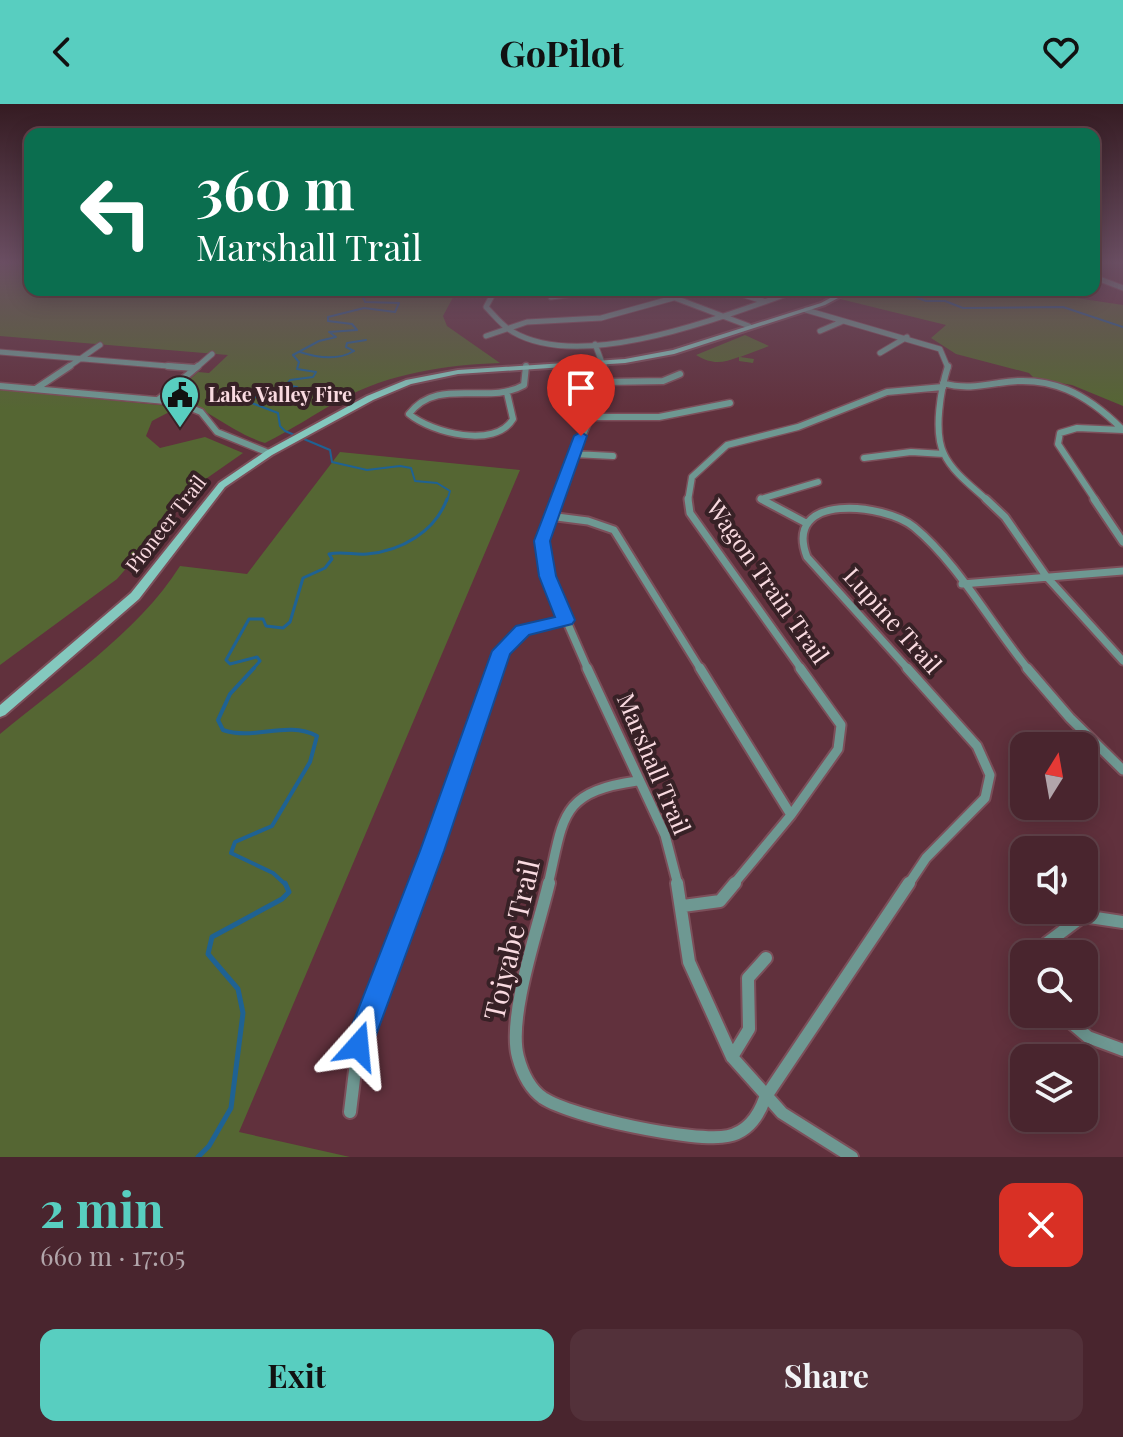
<!DOCTYPE html>
<meta charset="utf-8">
<style>
body{margin:0;font-family:"Playfair Display",serif;background:#53313a;color:#f1f3f6;height:100vh;display:flex;flex-direction:column;font-size:30px;white-space:nowrap}
*{box-sizing:border-box;margin:0}
p{font-size:26px;color:#b1a5aa}
.icon{flex:none;width:44px;height:44px;fill:none;stroke:currentColor;stroke-width:2;stroke-linecap:round;stroke-linejoin:round}
.map{position:relative;height:1053px;overflow:hidden}
.sheet{display:flex;flex-direction:column;background:#49252e;flex:1}
.sheet>*{flex:none}
.guide{position:absolute;left:24px;top:24px;width:1076px;height:168px;border-radius:16px;box-shadow:0 4px 20px #0003,0 0 0 2px #61424a;background:#0b6e4f;color:#fff;overflow:hidden}
.needle{width:52px;rotate:11deg}
.fabs{position:absolute;left:1010px;top:628px;display:grid;gap:16px}
.fabs a{display:grid;place-items:center;width:88px;height:88px;border-radius:16px;background:#49252e;box-shadow:0 4px 20px #0003,0 0 0 2px #61424a;font-size:40px}
.pin{position:absolute;display:grid;place-items:center;width:68px;height:68px;color:#fff;margin:-82px -34px;border-radius:50% 50% 50% 0;rotate:-45deg;box-shadow:0 0 8px #0007}
.pin .icon{rotate:45deg}
.me{position:absolute;width:88px;margin:-44px;rotate:18deg;stroke-linejoin:round;filter:drop-shadow(0 0 6px #0008)}
.turn{display:flex;align-items:center;gap:28px;height:168px;padding:0 40px;font-size:36px}
.turn .icon{width:104px;height:104px;stroke-width:2.5}
.turn b{display:block;font-size:56px;line-height:68px}
.round{display:grid;place-items:center;flex:none;width:84px;height:84px;border-radius:16px;background:#53313a}
.headline{display:flex;align-items:center;justify-content:space-between;height:136px;padding:0 40px}
h1{font-size:48px;font-weight:700;line-height:60px;color:#58cec0}
.button{display:flex;gap:16px;margin-top:auto;padding:16px 40px}
.button a{flex:1;height:92px;border-radius:16px;background:#58cec0;color:#111;font-size:32px;font-weight:700;line-height:92px;text-align:center}
.button a+a{background:#53313a;color:#f1f3f6}
header{display:flex;justify-content:space-between;align-items:center;height:104px;padding:0 40px;background:#58cec0;color:#111;font-size:36px;font-weight:700}
.map>svg:first-child{display:block}
</style>
<header><svg class="icon" aria-label="back" viewBox="0 0 24 24"><path d="M15 5l-7 7 7 7"/></svg>GoPilot<svg class="icon" aria-label="heart" viewBox="0 0 24 24"><path d="M12 20l-8-8c-3-5 5-10 8-4 3-6 11-1 8 4z"/></svg></header>
<div class="map">
<svg width="1123" height="1053" viewBox="0 0 1123 1053">
<rect width="100%" height="100%" fill="#61313d"/>
<path fill="#563" d="M0,158H30V186H457L443,212L447,222L500,259C445,261 390,269 340,296C315,310 291,326 265,339C228,327 208,303 170,293L198,268L209,269L228,251L0,232Z
M855,186L1063,192L1123,201V302L1072,281L1035,275L1029,269L956,250L931,234L946,221L840,195Z
M745,231L769,242L740,253L754,255L753,259L739,257V253C722,259 713,261 696,251Z
M0,285L169,302L177,304L152,317L146,332L160,344L205,333L243,349L200,379L117,475L0,561Z
M340,348L520,366L239,1028L350,1053H0V630C61,579 137,530 180,462L247,470Z"/>
<g fill="none" stroke-linecap="round" stroke-linejoin="round">
<path stroke="#1f6293" stroke-width="2" d="M415,186L377,187L363,193L365,198L399,199L395,208L364,204L328,213V217L352,220L357,226L329,228L336,233L319,237L293,251L299,258L297,265L316,268L313,273L290,276L286,281L297,283L244,296L278,309L280,322L285,327L330,346L332,358L367,366L400,362L411,364L415,377L437,379L450,387L447,397
M896,186L926,197H945L963,204L1063,203L1123,223
M300,248C318,254 337,257 354,247L346,243L347,239L366,236"/>
<path stroke="#1f6293" stroke-width="3" d="M252,566L260,557L257,553L230,560L226,556L249,515H263L266,522L283,524L290,518L303,474L325,464L332,455L329,450C342,447 354,451 367,450C401,447 435,428 447,395"/>
<path stroke="#1f6293" stroke-width="4" d="M254,564L230,590L218,616L223,626C255,637 286,616 317,632L310,658L272,722L235,738L231,749L273,769L286,781"/>
<path stroke="#1f6293" stroke-width="5" d="M198,1053L209,1042L231,1004L243,909L238,885L208,850L212,833L282,795L289,788L285,779"/>
<defs>
<path id="minor-far4" d="M1094,173L1123,184
M495,186L486,203C494,211 503,223 513,228C584,269 726,211 798,186
M654,186L749,222
M728,186L763,197
M551,193L605,186
M806,206L940,245L948,264
M820,227L841,218
M486,232L527,218L601,214L677,193
M595,240L604,264
M0,248L192,264
M880,249L907,233
M67,264L100,241
M196,264L212,250"/>
<path id="minor-far3" d="M168,262L195,264
M948,262C941,284 933,328 944,350C953,369 973,383 988,397
M605,278L663,277L680,270
M943,279C962,285 980,282 999,279C1051,270 1087,290 1123,326
M0,282L177,298L201,308L217,328L269,349
M37,284L70,262
M507,289L513,315C495,345 432,329 409,310C437,272 488,302 524,281L526,262
M158,296L198,262
M588,313H659L730,299
M574,350L613,352
M864,354L911,348L944,350
M555,397L605,278L604,262
M688,397L692,373L727,341L798,323L887,288L943,283
M765,397L761,395L818,378
M1096,397L1058,340L1060,329L1077,324L1123,326"/>
<path id="minor-far2" d="M556,395L542,437L547,472L588,566
M688,395L690,409L802,566
M761,395L806,419
M986,395L1005,413L1046,472L1123,557
M1094,395L1123,438
M549,412L588,417L614,426L701,566
M962,480L1123,467
M494,566C508,526 528,525 566,516
M909,566L807,453C782,388 884,399 914,423C958,459 992,522 1029,566"/>
<path id="minor-far1" d="M587,564L665,731L678,781
M700,564L791,711
M907,564L977,642L990,671L985,694L926,754L908,781
M1027,564L1070,614L1123,666
M418,781L495,564
M548,781C564,713 559,688 637,677
M733,781L791,711L838,645L841,621L800,564"/>
<path id="minor" d="M549,779C539,822 507,913 518,953C522,968 530,985 543,994C572,1013 695,1039 728,1032C748,1028 759,1011 765,994L909,779
M677,779L689,858L732,953L782,1009L852,1053
M683,802L720,797L735,779
M1045,850L1047,839L1083,812L1123,818
M1061,910L1088,933L1123,946
M732,953L749,925L748,874L766,854
M350,1008L358,942L366,913L419,779"/>
<path id="secondary" d="M845,186H853L825,201L674,250L625,259L458,270L411,280L373,296L272,351L225,383L139,495L5,611L0,613V601L131,489L219,379L266,347L367,292L406,276L458,266L625,255L673,246L821,199Z"/>
</defs>
<use href="#minor-far4" stroke="#7c4f5a" stroke-width="7"/>
<use href="#minor-far3" stroke="#7c4f5a" stroke-width="9"/>
<use href="#minor-far2" stroke="#7c4f5a" stroke-width="11"/>
<use href="#minor-far1" stroke="#7c4f5a" stroke-width="13"/>
<use href="#minor" stroke="#7c4f5a" stroke-width="16"/>
<use href="#secondary" stroke="#7c4f5a" stroke-width="4"/>
<use href="#minor-far4" stroke="#6e9892" stroke-width="5"/>
<use href="#minor-far3" stroke="#6e9892" stroke-width="6"/>
<use href="#minor-far2" stroke="#6e9892" stroke-width="7"/>
<use href="#minor-far1" stroke="#6e9892" stroke-width="9"/>
<use href="#minor" stroke="#6e9892" stroke-width="12"/>
<use href="#secondary" fill="#84c8be" fill-rule="evenodd"/>
</g>
<linearGradient id="sky" x2="0" y2="1"><stop stop-color="#351b22"/><stop offset="0.52" stop-color="#6a4e62"/><stop offset="1" stop-color="#6a4e62" stop-opacity="0"/></linearGradient>
<rect width="1123" height="305" fill="url(#sky)"/>
<path fill="#1a73e8" stroke="#114b97" stroke-width="2" d="M581,328L587,332L550,437L556,472L575,516L572,520L529,531L510,550L444,747L372,942L368,952L358,956L348,952L344,942L420,747L492,547L516,522L555,513L539,472L534,437L574,332Z"/>
<defs>
<symbol id="civic-pin" viewBox="-11 -11 22 30"><path d="M0 17L-7.5 6A9.5 9.5 0 1 1 7.5 6Z" fill="#58cec0" stroke="#372126"/><path d="M-.6-6.5H3V-4.5H.6V-3L4-1V1h2V6H-6V1h2V-1L-.6-3ZM-1.2 2.5V6h2.4V2.5Z" fill="#111"/></symbol>
</defs>
<g fill-rule="evenodd">
<use href="#civic-pin" x="158" y="269" width="44" height="60"/>
</g>
<g text-anchor="middle" stroke-width="8" stroke-linejoin="round" paint-order="stroke">
<g font-size="20" font-weight="bold" fill="#f9dae0" stroke="#372126" text-anchor="start">
<text x="208" y="298">Lake Valley Fire</text>
</g>
<g font-size="20" fill="#f9dae0" stroke="#372126">
<text transform="translate(166 420) rotate(-52)" y="7">Pioneer Trail</text>
</g>
<g font-size="24" fill="#f9dae0" stroke="#372126">
<text transform="translate(767 478) rotate(55)" y="8">Wagon Train Trail</text>
<text transform="translate(892 517) rotate(48)" y="8">Lupine Trail</text>
<text transform="translate(653 660) rotate(67)" y="8">Marshall Trail</text>
</g>
<g font-size="28" fill="#f9dae0" stroke="#372126">
<text transform="translate(512 836) rotate(-77)" y="10">Toiyabe Trail</text>
</g>
</g>
</svg>
<div class="fabs">
<a><svg class="needle" viewBox="-14 -14 28 28"><path d="M0-13l5 13h-10z" fill="#e53935"/><path d="M0 13l5-13h-10z" fill="#b1a5aa"/></svg></a>
<a><svg class="icon" aria-label="sound" viewBox="0 0 24 24"><path d="M4 9h4l5-4v14l-5-4H4zM17 9q2 3 0 6"/></svg></a>
<a><svg class="icon" aria-label="search" viewBox="0 0 24 24"><circle cx="10" cy="10" r="6"/><path d="M15 15l6 6"/></svg></a>
<a><svg class="icon" aria-label="layers" viewBox="0 0 24 24"><path d="M12 4l9 5-9 5-9-5zM3 14l9 5 9-5"/></svg></a>
</div>
<div class="pin" style="left:581px;top:332px;background:#d93025"><svg class="icon" aria-label="arrive" viewBox="0 0 24 24"><path d="M6 21V4h12l-3 4 3 4H6"/></svg></div>
<svg class="me" style="left:358px;top:942px" viewBox="-20 -20 40 40"><path d="M0-17L14 15 0 8-14 15z" fill="#1a73e8" stroke="#fff" stroke-width="4"/></svg>
<div class="guide">
<div class="turn"><svg class="icon" aria-label="left" viewBox="0 0 24 24"><path d="M17 20v-9H6M10 6l-5 5 5 5"/></svg><div><b>360 m</b>Marshall Trail</div></div>
</div>
</div>
<section class="sheet">
<div class="headline"><div><h1>2 min</h1><p>660 m · 17:05</p></div><a class="round" style="background:#d93025;color:#fff"><svg class="icon" aria-label="close" viewBox="0 0 24 24"><path d="M6 6l12 12M18 6L6 18"/></svg></a></div>
<div class="button"><a>Exit</a><a>Share</a></div>
</section>
